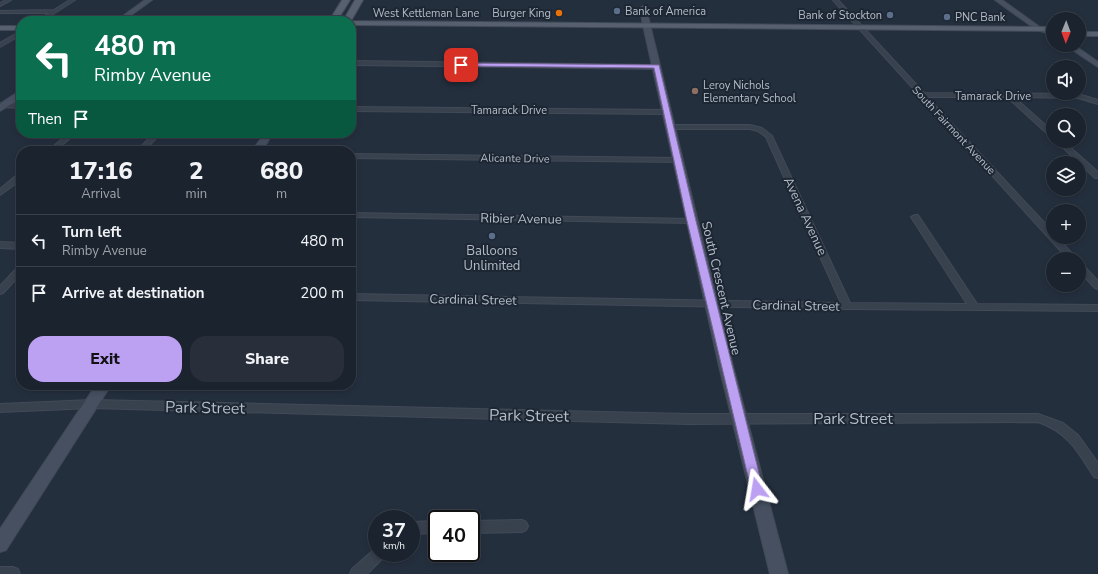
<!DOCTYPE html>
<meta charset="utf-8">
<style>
body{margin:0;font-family:"Nunito Sans",sans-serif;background:#282f3a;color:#f1f3f6;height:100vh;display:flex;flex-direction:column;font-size:15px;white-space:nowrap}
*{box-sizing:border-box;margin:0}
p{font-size:13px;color:#a0a4aa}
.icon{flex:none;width:22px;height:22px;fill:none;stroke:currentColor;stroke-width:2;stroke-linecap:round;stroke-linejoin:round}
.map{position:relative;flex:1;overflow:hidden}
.panel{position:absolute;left:16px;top:146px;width:340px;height:244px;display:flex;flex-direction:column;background:#1b232e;border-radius:16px;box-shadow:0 2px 6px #0003,0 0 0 1px #39404a}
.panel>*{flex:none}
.top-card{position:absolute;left:16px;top:16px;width:340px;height:122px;border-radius:16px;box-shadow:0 2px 6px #0003,0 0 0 1px #39404a;background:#0b6e4f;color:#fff;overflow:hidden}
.needle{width:26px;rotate:181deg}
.tools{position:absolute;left:1046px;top:12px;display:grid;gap:8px}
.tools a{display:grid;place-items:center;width:40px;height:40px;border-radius:50%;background:#1b232e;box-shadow:0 2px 6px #0003,0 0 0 1px #39404a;font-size:20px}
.speed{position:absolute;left:368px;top:510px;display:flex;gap:8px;font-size:20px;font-weight:700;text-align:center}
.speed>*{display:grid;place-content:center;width:52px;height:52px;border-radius:50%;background:#1b232e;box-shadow:0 2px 6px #0003,0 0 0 1px #39404a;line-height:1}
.speed small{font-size:10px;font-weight:400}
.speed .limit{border:2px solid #111;border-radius:6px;background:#fff;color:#111}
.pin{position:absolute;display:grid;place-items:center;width:34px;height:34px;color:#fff;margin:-17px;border-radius:8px;box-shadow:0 2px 6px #0006}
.me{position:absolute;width:44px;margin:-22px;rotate:346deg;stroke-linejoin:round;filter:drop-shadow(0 0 3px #0008)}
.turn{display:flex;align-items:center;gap:14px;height:84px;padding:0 12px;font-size:18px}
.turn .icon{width:52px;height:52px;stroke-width:2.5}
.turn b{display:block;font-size:28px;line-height:34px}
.then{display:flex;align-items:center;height:38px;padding:0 12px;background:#0003;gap:8px;font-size:15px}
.eta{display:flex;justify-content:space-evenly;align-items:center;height:68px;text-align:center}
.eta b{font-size:24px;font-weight:800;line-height:28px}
.cta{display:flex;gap:8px;margin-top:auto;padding:8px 12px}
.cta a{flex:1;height:46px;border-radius:16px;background:#bca0f2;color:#111;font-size:16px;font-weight:800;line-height:46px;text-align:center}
.cta a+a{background:#282f3a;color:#f1f3f6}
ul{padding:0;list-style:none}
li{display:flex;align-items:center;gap:12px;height:52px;padding:0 12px;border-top:1px solid #39404a}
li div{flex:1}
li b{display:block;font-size:15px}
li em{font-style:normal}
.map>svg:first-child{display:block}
</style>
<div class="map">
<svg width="1098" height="574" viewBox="0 0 1098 574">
<rect width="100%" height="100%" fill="#242f3e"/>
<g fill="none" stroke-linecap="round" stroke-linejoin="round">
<defs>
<path id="street" d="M6,0H11L0,6V3Z
M70,0H75L42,21H37L49,13H0V11L54,10Z
M833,0H838L924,93L1078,94L1098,100V104L1078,98L1014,97L1053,132V138L1051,137L1007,97H927L1053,232V237H1057L1077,259H1068Z
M21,31V35L0,47V43Z
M351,61L657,65L660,67L657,69L351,65Z
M0,103L21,104V108L0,107Z
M351,107L667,110L670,112L667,114L351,111Z
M750,125L762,128L772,136L850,303L967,304L911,217L915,215H918L977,304L1098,305V311L847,309L351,300V294L841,303L766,137L758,131L750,129H671L668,127L671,125Z
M69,133H76L55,151H48Z
M154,133H161L144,151H137Z
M1056,141H1063L1098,172V178H1095Z
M351,154L679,158L683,160L679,162L351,158Z
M18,174H21V180L0,195V189Z
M351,213L692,219L696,221L692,223L351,217Z
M0,242L21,243V249L0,248Z
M1079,263L1082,264L1098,281V289L1095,288L1079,271Z
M21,266V274L3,293L0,294V286L18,267Z
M92,400L688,414H1038L1063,423L1078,435L1098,463V478L1094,477C1078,452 1068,432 1038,422L688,424L92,408L0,412V404Z
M522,520L526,522L528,526L526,530L522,532L471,533V521Z
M437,521V533L411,534V522Z
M377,547V553H386L384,557L367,574H350L352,569Z
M0,567H13L18,569L20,574H0Z"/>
<path id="secondary" d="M145,0H152L123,21H116Z
M995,0H1002L1041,28L1053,31V35L1037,30Z
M643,6L646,8L733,366L788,574H770L719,366L643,25L640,8Z
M1065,45H1074L1098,62V67Z
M18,92H21V98L0,111V104Z
M265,133H273L262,151H252Z
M96,385H111L6,550L0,552V529Z"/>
<path id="primary" d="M342,0H350L337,21H329Z
M355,0H363L351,21L1053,27V31L351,25V21H343Z
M0,26H21V30H0Z
M1079,32H1098V36H1079Z"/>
</defs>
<use href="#street" stroke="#414a57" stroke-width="2"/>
<use href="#secondary" stroke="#414a57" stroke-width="2"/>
<use href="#primary" stroke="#414a57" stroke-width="2"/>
<use href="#street" fill="#38414e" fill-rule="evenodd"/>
<use href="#secondary" fill="#465061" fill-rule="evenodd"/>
<use href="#primary" fill="#56606e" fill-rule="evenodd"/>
</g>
<path fill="#bca0f2" stroke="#7a689d" d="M459,63L659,65L696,221L763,489L762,493L757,495L753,493L751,489L687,221L654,68L461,66H459Z"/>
<g fill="#5c6f8a" stroke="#1d2633" stroke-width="1.5">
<circle cx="617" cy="11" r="4"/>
<circle cx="890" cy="15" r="4"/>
<circle cx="947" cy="17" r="4"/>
<circle cx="492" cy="236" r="4"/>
</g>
<circle fill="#e8710a" stroke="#1d2633" stroke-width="1.5" cx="559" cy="13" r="4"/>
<circle fill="#8d6e63" stroke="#1d2633" stroke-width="1.5" cx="695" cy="91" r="4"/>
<g text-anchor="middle" stroke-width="4" stroke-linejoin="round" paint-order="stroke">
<g font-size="11" fill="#b4bcc9" stroke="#1d2633" text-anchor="start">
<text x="625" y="15">Bank of America</text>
<text x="551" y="17" text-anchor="end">Burger King</text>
<text x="882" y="19" text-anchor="end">Bank of Stockton</text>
<text x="955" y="21">PNC Bank</text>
<text x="703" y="89">Leroy Nichols<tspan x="703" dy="13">Elementary School</tspan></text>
</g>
<g font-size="11" fill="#b4bcc9" stroke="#1d2633">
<text x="426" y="17">West Kettleman Lane</text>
<text x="993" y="100">Tamarack Drive</text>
<text x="509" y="114">Tamarack Drive</text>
<text transform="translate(954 130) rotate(47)" y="4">South Fairmont Avenue</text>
<text transform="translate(515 158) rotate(1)" y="4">Alicante Drive</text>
</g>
<g font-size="13" fill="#b4bcc9" stroke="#1d2633">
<text transform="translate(806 216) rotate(65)" y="5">Avena Avenue</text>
<text transform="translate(521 218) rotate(1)" y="5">Ribier Avenue</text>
<text transform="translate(722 288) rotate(77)" y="5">South Crescent Avenue</text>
<text transform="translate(473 299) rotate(1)" y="5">Cardinal Street</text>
<text transform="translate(796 305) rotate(1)" y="5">Cardinal Street</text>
</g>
<g font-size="13" fill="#b4bcc9" stroke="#1d2633">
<text x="492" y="255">Balloons<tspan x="492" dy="15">Unlimited</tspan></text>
</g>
<g font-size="16" fill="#b4bcc9" stroke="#1d2633">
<text transform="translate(205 407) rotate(1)" y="6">Park Street</text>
<text transform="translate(529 415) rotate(1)" y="6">Park Street</text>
<text x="853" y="424">Park Street</text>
</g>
</g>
</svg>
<div class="tools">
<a><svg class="needle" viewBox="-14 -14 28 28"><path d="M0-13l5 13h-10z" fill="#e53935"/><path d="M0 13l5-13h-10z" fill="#a0a4aa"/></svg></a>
<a><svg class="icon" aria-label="sound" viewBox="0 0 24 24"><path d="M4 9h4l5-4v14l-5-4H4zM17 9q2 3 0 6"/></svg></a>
<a><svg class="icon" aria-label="search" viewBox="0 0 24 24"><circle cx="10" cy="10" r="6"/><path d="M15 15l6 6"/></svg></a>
<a><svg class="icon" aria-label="layers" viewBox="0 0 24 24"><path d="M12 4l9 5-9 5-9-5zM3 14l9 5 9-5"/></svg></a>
<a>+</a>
<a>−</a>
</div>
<div class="speed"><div>37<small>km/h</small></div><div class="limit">40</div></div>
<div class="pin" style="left:461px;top:65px;background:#d93025"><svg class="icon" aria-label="arrive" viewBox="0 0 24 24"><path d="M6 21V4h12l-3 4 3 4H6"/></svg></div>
<svg class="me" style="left:757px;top:489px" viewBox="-20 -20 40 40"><path d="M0-17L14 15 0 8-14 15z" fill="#bca0f2" stroke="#fff" stroke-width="4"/></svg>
<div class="top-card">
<div class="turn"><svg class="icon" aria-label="left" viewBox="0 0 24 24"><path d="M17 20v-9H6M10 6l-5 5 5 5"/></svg><div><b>480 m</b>Rimby Avenue</div></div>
<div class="then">Then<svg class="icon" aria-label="arrive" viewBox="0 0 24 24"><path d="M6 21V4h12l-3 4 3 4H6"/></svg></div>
</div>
<section class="panel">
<div class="eta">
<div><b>17:16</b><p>Arrival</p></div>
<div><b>2</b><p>min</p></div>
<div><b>680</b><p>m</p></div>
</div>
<ul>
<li><svg class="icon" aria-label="left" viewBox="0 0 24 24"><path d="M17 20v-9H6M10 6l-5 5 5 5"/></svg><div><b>Turn left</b><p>Rimby Avenue</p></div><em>480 m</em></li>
<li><svg class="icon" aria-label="arrive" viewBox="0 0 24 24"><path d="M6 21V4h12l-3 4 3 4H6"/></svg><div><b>Arrive at destination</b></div><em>200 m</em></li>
</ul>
<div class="cta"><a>Exit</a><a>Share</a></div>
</section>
</div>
